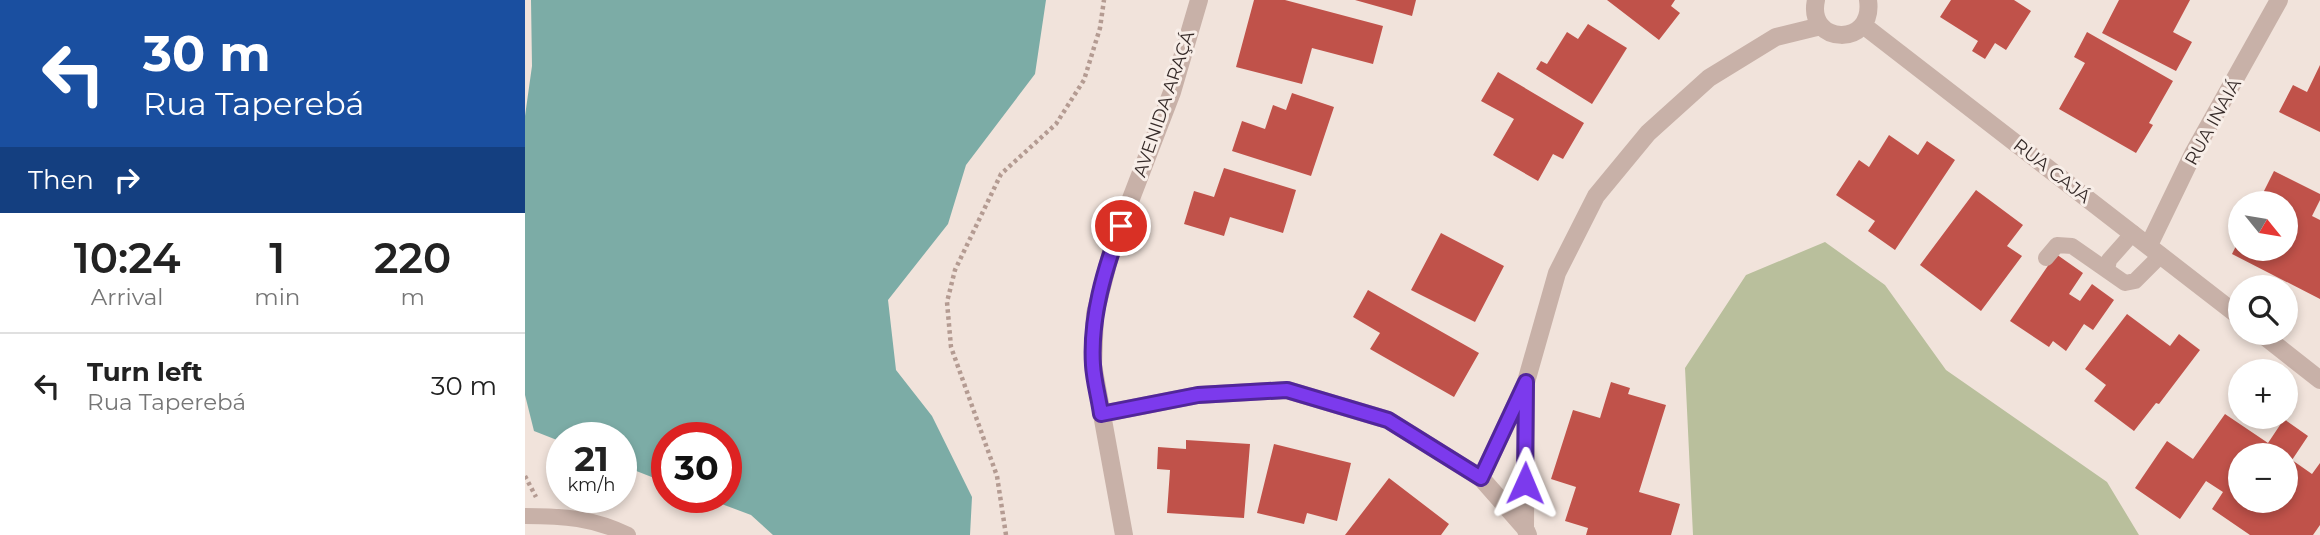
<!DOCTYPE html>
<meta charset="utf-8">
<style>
body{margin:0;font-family:Montserrat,sans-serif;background:#f6f6f6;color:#222;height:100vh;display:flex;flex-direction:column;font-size:26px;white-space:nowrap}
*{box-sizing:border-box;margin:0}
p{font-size:23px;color:#767676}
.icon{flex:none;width:38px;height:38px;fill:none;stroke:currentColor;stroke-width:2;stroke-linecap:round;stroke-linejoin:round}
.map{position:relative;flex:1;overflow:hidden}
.drawer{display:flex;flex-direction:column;background:#fff;width:525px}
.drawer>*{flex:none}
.guide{background:#1a4fa0;color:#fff;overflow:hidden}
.needle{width:46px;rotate:120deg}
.controls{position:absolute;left:1703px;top:191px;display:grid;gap:14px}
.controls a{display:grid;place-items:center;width:70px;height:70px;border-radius:50%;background:#fff;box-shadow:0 4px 10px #0003;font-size:35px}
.speed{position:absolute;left:21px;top:422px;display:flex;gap:14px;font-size:35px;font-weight:700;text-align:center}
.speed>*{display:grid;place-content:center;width:91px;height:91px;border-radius:50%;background:#fff;box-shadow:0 4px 10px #0003;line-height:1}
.speed small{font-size:18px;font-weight:400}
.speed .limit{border:10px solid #d22;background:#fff;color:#111}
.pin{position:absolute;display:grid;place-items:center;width:60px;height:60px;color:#fff;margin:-30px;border:4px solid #fff;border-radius:50%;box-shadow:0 2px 7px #0007}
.me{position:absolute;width:77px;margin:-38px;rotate:1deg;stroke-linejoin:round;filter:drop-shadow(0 0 5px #0008)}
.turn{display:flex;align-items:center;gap:24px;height:147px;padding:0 28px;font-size:32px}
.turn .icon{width:91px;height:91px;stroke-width:2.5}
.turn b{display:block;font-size:49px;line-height:60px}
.then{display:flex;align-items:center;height:66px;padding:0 28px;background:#0003;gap:14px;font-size:26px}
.eta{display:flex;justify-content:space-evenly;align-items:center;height:119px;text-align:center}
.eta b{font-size:42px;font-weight:600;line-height:49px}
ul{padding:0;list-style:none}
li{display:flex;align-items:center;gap:21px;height:105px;padding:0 28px;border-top:2px solid #e0e0e0}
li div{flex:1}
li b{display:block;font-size:26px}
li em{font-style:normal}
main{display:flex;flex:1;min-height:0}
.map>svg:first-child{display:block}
</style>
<main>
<section class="drawer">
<div class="guide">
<div class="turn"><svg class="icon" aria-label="left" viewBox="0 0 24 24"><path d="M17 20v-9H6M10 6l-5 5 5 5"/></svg><div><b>30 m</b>Rua Taperebá</div></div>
<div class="then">Then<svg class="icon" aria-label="right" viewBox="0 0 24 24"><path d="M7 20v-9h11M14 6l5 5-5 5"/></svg></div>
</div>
<div class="eta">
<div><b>10:24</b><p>Arrival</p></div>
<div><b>1</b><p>min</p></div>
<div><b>220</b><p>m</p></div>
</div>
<ul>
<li><svg class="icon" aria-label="left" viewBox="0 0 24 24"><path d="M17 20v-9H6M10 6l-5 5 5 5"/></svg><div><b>Turn left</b><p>Rua Taperebá</p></div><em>30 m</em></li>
</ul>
</section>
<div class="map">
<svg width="1795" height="535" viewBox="0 0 1795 535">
<rect width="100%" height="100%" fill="#f1e3db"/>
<path fill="#b9bf9c" d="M1300,242L1360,285L1421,370L1582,482L1614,535H1168L1160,368L1221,275Z"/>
<path fill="#7caca6" d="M6,0H521L510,74L441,165L423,224L363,300L371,370L407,416L447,497L445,535H248L226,515L178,497H201V438H142V483L96,465V438H37V442L9,431L0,395V116L7,66Z"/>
<path fill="#c0524a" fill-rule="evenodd" d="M729,0H760L858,26L848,64L787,48L777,84L711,67Z
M830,0H891L887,16Z
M1082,0H1150L1146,6L1155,13L1134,40Z
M1426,0H1489L1506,11L1481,50L1470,43L1460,59L1447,51L1453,41L1415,17Z
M1594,0H1665L1648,32L1667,42L1651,71L1577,33Z
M1063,24L1102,48L1067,104L1011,69L1016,61L1022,64L1042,32L1053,39Z
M1562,32L1648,81L1624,123L1628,125L1611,153L1534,109L1560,63L1549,57Z
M1795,65V132L1754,112L1768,85L1782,92Z
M973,72L1059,123L1038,159L1028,154L1013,181L968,155L989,119L956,101Z
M767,93L809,107L786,176L707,151L717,121L740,129L748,105L761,110Z
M1364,135L1393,155L1402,141L1430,160L1370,250L1343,231L1350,221L1311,195L1334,160L1344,167Z
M699,168L771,190L758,233L705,217L699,236L659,224L669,191L689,197Z
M1749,171L1795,194V200L1787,216L1795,220V299L1707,254L1715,238V248H1760V203H1733Z
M1451,190L1498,225L1482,246L1497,256L1456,311L1395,265Z
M916,233L979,266L950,322L886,290Z
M1531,254L1558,273L1544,294L1555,301L1567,284L1589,300L1568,330L1559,324L1541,351L1528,341L1524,347L1485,321Z
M843,290L954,353L929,397L845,349L855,333L828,317Z
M1602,314L1645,346L1654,334L1675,350L1634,404L1631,403L1609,431L1569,401L1581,385L1560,369Z
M1086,382L1105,388L1103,394L1141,405L1114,492L1155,504L1146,535H1061L1063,528L1040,521L1051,487L1026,479L1048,410L1075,418Z
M1700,414L1743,443L1759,419L1783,436L1767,460L1787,474L1795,463V525L1788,535H1725L1687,509L1698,492L1681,481L1655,519L1610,488L1642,441L1668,459ZM1715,455H1760V500H1715Z
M661,440L725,444L719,518L642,513L645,470L632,469L633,447L661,449Z
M749,444L826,463L812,521L782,513L779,524L732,513Z
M864,478L924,524L916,535H820Z"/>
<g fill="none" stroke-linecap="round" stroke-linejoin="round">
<path stroke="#b49b92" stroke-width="4.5" stroke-dasharray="3.5 3.5" stroke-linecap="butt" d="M0,476L11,497
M481,535L472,476L426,347L422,302L430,270L476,174L531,124L559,80L575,28L579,0"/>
<path stroke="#c8b1a8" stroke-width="16" d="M1521,258L1532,245L1547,246L1600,283L1610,281L1636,255
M1582,270L1584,260L1608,233
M0,516C38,516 69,518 103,535"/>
<path stroke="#c8b1a8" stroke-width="18" d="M1291,0C1281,45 1350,48 1343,0
M1338,25L1715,317
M1624,245L1668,154L1754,0
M1734,332L1795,380
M576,414L673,395L762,390L863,420L956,478L1000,528L1003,535
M956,478L1001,382L1032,273L1071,196L1123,133L1184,78L1251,37L1296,26
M1000,528L1001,389"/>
<path stroke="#c8b1a8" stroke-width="18" d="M599,535L568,365L570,314L587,248L647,92L674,0"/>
</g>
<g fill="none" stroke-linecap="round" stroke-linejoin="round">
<defs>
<path id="route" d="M596,226C579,270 565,318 568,365C569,382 574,398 576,414L673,395L762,390L863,420L956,478L1001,382L1000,483"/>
</defs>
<use href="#route" stroke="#51269a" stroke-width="18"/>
<use href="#route" stroke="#7c3aed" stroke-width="12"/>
</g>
<g text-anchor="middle" stroke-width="6" stroke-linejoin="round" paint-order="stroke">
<g font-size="18" fill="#352a28" stroke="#f8eee8">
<text transform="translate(639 104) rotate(-71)" y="6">AVENIDA ARAÇÁ</text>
<text transform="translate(1688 122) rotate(-61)" y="6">RUA INAIÁ</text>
<text transform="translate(1527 171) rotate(38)" y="6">RUA CAJÁ</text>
</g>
</g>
</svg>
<div class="controls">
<a><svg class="needle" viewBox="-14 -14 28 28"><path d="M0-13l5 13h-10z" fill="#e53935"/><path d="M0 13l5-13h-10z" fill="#767676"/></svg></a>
<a><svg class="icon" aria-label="search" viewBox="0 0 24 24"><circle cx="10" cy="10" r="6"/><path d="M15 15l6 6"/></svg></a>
<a>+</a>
<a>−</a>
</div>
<div class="speed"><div>21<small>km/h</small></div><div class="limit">30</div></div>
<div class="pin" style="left:596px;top:226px;background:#d93025"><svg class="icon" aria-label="arrive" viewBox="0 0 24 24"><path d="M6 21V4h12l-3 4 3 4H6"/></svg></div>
<svg class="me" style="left:1000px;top:483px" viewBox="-20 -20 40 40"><path d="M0-17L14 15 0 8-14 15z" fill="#7c3aed" stroke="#fff" stroke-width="4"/></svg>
</div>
</main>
